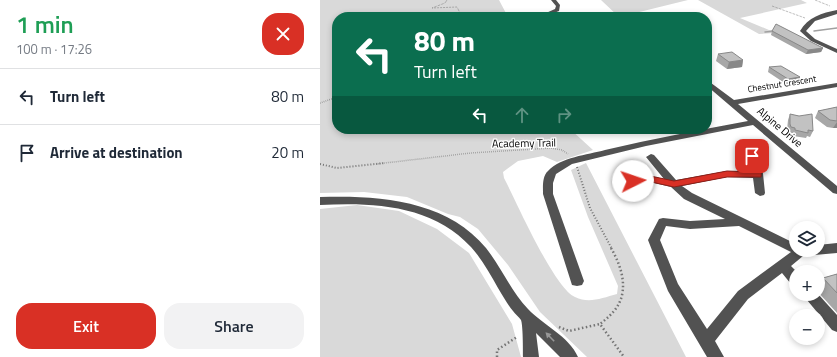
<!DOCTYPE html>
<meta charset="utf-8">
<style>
body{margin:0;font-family:"Titillium Web",sans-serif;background:#f2f2f3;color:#1f2937;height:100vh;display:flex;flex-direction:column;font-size:15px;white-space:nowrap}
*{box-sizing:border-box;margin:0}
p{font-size:13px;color:#747a83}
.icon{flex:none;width:22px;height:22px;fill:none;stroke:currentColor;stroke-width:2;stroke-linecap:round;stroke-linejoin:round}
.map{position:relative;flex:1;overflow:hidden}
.details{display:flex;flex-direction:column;background:#fff;width:320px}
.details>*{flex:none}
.top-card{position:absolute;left:12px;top:12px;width:380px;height:122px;border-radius:16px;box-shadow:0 2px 6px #0003;background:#0b6e4f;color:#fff;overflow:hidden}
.controls{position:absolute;left:469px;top:221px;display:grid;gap:8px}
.controls a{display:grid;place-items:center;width:36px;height:36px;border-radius:50%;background:#fff;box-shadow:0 2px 6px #0003;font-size:20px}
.pin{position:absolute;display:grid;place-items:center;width:34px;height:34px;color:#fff;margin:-17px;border-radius:8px;box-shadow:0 2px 6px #0006}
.me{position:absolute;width:44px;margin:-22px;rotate:86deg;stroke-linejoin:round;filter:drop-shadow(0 0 3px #0008)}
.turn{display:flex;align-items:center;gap:14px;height:84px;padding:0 16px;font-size:18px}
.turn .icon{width:52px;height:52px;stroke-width:2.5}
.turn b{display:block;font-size:28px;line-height:34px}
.lanes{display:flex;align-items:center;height:38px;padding:0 16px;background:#0003;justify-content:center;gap:20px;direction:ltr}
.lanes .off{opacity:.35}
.round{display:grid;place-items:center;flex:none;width:42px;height:42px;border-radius:16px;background:#f2f2f3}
.headline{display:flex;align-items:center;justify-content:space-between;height:68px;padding:0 16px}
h1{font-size:24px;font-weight:600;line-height:30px;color:#1e9e55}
.primary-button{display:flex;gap:8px;margin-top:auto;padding:8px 16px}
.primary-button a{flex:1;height:46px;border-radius:16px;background:#d93025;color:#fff;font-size:16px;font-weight:600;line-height:46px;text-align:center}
.primary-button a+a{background:#f2f2f3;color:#1f2937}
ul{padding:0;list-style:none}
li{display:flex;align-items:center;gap:12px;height:56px;padding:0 16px;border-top:1px solid #e0e1e3}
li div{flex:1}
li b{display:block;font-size:15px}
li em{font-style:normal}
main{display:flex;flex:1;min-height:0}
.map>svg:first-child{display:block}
</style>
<main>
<section class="details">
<div class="headline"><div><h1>1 min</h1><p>100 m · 17:26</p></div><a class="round" style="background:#d93025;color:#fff"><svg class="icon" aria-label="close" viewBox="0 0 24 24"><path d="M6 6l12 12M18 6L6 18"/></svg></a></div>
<ul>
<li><svg class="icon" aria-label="left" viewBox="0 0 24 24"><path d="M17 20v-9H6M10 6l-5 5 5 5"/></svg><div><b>Turn left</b></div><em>80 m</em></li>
<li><svg class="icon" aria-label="arrive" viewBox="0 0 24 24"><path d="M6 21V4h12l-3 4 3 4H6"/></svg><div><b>Arrive at destination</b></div><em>20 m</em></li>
</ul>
<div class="primary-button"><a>Exit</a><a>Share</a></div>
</section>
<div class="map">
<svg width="517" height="357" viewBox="0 0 517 357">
<rect width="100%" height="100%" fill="#fff"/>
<path fill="#d9d9d9" d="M0,0H179L188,17H17V129H250L273,150L237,162L223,156L198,161L183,172L184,178C196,201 234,288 255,297C269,304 282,298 297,294L298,286L268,217L251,170L266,163L366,357H267L220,312L188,265L158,229L140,217L128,214L87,197L44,192L0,193Z
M281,0H368L299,17Z
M378,0H481L487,3L420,18L449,30H468L470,32L439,34Z
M37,205L79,211L117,229L149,253L192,324L201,357H0V209Z"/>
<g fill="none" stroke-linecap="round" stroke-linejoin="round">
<path stroke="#a0a0a0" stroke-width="1.5" d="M494,31L517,28
M445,32L455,31"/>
<path stroke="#747474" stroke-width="1" stroke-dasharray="0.5 1" stroke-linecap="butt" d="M127,0L125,3L112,8L137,7L140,13L135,17
M495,0L510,6
M452,6L485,18"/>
<path stroke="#747474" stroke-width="1.5" stroke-dasharray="0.5 1.5" stroke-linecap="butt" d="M0,103L17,97
M56,164L151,153L230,148L242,150L248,154"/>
<path stroke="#747474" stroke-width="2" stroke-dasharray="1 2" stroke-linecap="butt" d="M0,164L17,168L65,163
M257,167L270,208L292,249"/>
<path stroke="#747474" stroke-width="2.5" stroke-dasharray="1.5 2.5" stroke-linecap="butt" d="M291,248C302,267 310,292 294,311C290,316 285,320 280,324L304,357
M239,327L249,331L280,324
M177,357V350L197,337"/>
<path fill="#525252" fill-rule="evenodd" d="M231,0H236L240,5L239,11L224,17H217L235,9L236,6Z
M517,10V14L495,21L486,31L495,39L517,49V53L491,41L480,31C488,17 502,13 517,10Z
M277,15L287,17H274Z
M387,80L414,100L517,83V87L418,104L517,186V194L513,193L433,125L326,146L252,164L236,174L233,183V194L264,281L262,285L257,286L252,285L223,194C223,187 222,176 228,171C241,157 267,155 285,150C332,139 380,130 428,121L387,86Z
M425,146L428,147L442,164L445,193L444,195L440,196L435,193L433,178L407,177L362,186L372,193L476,244V250H498V245L517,243V253L483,256L471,266L477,272L476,285L471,284L462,273L428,299L395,341L404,357H387L348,291L328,240L339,219L343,218L370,221L405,219L364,199L351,187L322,180L306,187L301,184L302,182L321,174L344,179L326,157L331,154L334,155L356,180L407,171L433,172L432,164L420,149ZM346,226L370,229L419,226L471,252L418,291L387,329L358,284L340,240Z
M0,197C58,195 127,200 166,248C181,267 191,291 208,309C223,325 249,336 258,357H240L216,333L219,357H203C203,350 203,325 201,320C199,317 195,314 193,311C187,304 183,296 178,288C170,274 162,259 151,247C113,205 53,202 0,205Z
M482,294H498L517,315V332L512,330Z"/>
</g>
<path fill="#a7a7a7" d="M452,31L503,48L501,52L486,54L451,35Z
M398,54L423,60L422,67L407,69L396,61Z
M449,67L480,77L479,82L466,84L448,72Z
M517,107V128H513L507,127L495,118L498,111Z
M470,114L479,116L493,131L490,137L487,136L486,138L473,136V133H469L467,130L468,120Z
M517,274V313L498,292V286L503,278Z"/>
<path fill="#888" d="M503,48L501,52L486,54L488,50Z
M423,60L422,67L407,69L409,62Z
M480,77L479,82L466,84L468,79Z
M517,121V128H513L517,122Z"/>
<path fill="#c2c2c2" stroke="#888" d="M456,24L503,48L488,50L452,31Z
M412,52L423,60L409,62L398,54Z
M461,66L480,77L468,79L449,67Z
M517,107V121L510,120L498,111Z
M470,114L479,116L492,114L493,131L488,130V133L475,130V128L471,127L470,124Z
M517,274V293L503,278Z"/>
<defs><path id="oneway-solid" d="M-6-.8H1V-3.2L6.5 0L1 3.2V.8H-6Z"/></defs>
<use fill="#979797" href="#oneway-solid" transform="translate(230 337) rotate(-134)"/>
<path fill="#d93025" stroke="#8d1f18" d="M428,154H435L442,164L441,177H407L354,187L322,180L313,184L309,181L321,174L354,181L407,171L433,172V164L427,156Z"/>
<g text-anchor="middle" stroke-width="3" stroke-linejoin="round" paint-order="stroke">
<g font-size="9" fill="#000" stroke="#fff">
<text transform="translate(462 84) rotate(-9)" y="3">Chestnut Crescent</text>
</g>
<g font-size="11" fill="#000" stroke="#fff">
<text transform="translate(460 127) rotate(40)" y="4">Alpine Drive</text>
<text transform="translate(204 143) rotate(-1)" y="4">Academy Trail</text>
</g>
</g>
</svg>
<div class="controls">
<a><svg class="icon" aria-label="layers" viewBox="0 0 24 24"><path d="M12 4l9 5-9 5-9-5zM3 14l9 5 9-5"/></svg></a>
<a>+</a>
<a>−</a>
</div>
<div class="pin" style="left:432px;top:156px;background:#d93025"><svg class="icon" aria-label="arrive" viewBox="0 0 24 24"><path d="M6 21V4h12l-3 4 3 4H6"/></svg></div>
<svg class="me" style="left:313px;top:181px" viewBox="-20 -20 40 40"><circle r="19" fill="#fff"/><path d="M0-13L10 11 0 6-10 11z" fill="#d93025"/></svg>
<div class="top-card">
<div class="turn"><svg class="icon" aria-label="left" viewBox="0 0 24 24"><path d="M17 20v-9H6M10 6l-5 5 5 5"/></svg><div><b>80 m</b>Turn left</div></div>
<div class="lanes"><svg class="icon" aria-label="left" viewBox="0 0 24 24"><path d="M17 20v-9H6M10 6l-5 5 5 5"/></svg><svg class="icon off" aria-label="ahead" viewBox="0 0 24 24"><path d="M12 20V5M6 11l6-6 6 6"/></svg><svg class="icon off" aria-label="right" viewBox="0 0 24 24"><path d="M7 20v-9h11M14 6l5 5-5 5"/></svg></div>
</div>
</div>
</main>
